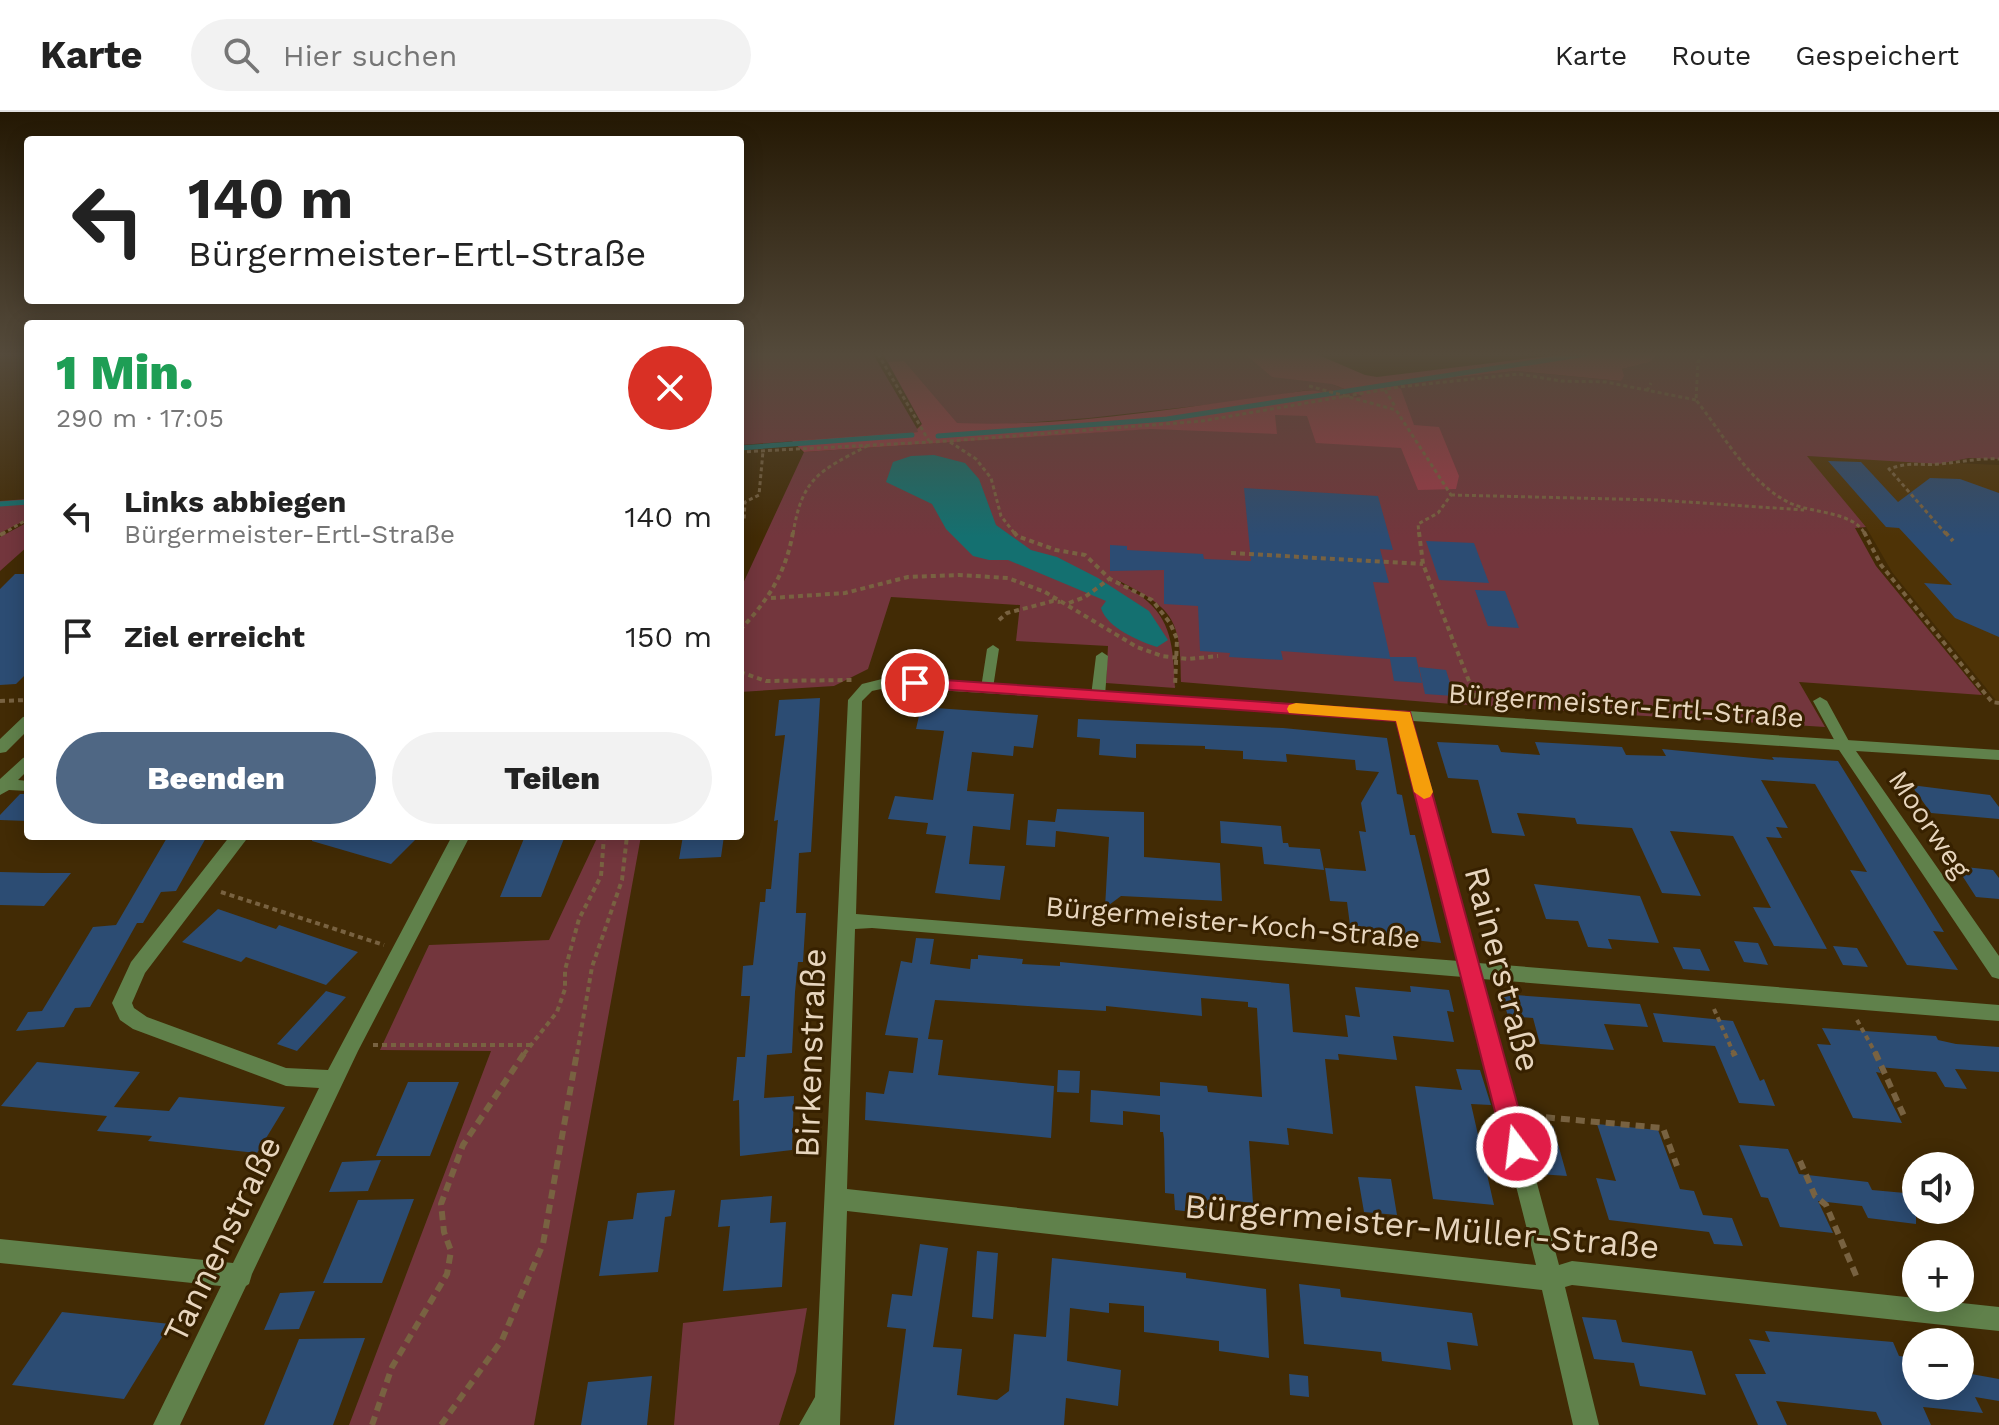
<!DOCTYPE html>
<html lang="de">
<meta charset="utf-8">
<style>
body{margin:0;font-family:"Work Sans",sans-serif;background:#f2f2f2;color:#222;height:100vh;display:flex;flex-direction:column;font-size:30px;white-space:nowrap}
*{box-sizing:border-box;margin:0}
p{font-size:26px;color:#767676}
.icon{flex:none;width:44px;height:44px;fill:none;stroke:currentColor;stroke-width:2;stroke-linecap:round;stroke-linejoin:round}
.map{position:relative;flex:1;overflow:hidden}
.sheet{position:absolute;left:24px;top:208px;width:720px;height:520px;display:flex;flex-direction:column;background:#fff;border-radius:8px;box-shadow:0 4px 20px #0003}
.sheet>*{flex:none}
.guide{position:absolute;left:24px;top:24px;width:720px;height:168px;border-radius:8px;box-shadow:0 4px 20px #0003;background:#fff;color:#222;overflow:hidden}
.buttons{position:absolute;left:1902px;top:1040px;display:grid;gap:16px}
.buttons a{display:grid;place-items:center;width:72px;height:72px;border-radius:50%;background:#fff;box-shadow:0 4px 20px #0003;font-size:40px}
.pin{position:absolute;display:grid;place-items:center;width:68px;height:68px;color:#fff;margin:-34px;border:4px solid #fff;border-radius:50%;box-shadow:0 2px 8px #0007}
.me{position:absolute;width:88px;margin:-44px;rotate:345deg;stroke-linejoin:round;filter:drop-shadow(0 0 6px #0008)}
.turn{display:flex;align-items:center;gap:28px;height:168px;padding:0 32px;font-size:36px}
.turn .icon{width:104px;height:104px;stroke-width:2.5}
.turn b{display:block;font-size:56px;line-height:68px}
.round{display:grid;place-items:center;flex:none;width:84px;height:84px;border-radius:42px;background:#f2f2f2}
.head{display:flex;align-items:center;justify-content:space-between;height:136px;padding:0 32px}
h1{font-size:48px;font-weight:800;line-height:60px;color:#1e9e55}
.button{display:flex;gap:16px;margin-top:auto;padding:16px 32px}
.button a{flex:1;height:92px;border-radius:48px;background:#4f6784;color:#fff;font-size:32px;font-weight:800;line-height:92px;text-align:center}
.button a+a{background:#f2f2f2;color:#222}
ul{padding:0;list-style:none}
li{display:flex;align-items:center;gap:24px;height:120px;padding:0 32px}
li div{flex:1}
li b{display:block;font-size:30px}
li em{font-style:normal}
header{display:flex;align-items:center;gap:48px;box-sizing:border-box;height:112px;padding:0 40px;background:#fff;border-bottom:2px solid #e0e0e0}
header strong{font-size:38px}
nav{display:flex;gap:44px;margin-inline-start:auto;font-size:28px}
.search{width:560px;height:72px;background:#f2f2f2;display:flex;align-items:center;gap:20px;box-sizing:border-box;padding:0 28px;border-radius:44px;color:#767676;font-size:30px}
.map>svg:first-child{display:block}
</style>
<header>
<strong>Karte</strong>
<div class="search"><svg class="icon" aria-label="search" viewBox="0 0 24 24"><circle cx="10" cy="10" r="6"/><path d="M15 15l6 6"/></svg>Hier suchen</div>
<nav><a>Karte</a><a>Route</a><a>Gespeichert</a></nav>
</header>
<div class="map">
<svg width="1999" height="1313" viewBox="0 0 1999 1313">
<rect width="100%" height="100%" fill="#422b05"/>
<path fill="#4e3306" d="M1806,344L1999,353V592L1892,460L1866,415Z"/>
<path fill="#73363d" d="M740,242H873L919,320L740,333Z
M883,242H1312L1364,266L1391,272L1516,259L1621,269L1622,257L1649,250L1658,242H1999V347L1969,346L1939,352L1807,344L1866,415L1855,416L1876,454L1982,583L1799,570L1825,615L1452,592L1181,570C1181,506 1173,496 1117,468C1124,475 1138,481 1147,489C1174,512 1173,543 1175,576L1106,571L1108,534L1016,529L1020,493L891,485L868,557L834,574L740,580V478L804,340L1205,313L1308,295L1409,325L1385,278L1334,273L1364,284L1350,287L1307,278L1258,287L1089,306L994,313L922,312Z
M28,387V407L0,421V389Z
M28,410V434L0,459V425Z
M598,724H641L534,1313H349L491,939L380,938L429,833L549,828Z
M807,1196L796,1260L779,1313H674L683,1211Z"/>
<path fill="#9d3a49" d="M1245,242H1316L1365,263L1377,265L1566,242H1658L1650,250L1622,257L1624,264L1621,269L1516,259L1393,272L1401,277L1414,313L1439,315L1459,364L1456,377L1418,378L1401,336L1316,331L1307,304L1275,303L1277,322L1151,317L804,340L792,329L918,320L917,317L922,312L888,250L904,249L957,311C1072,316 1189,294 1303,279C1323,276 1341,290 1362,284L1332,272L1272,265Z"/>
<path fill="#147070" d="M934,343L965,351L979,367L996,413L1031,438L1057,445L1098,466L1149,499L1168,528L1157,535C1139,529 1107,516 1101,496L1106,489L1008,448H989L973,444L946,417L932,392L886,370L893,350L911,344Z"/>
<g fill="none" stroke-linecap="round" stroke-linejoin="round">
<path stroke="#147070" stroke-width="5" d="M938,324L1167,307L1586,242
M740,336L912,323
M0,392L28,390"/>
</g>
<path fill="#2c4c73" d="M1828,349L1861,350L1898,390L1930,366L1960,367L1999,381V525L1955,506L1924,471L1952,473L1899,416L1886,415Z
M1244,376L1378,384L1393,438L1380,437L1389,471L1373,470L1390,545H1416L1422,571L1394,569L1390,547L1281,539L1283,548L1229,545L1230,541L1200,539L1198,494L1164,492V458L1110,459V433L1127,434V438L1203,442L1204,447L1251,449Z
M1426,429L1474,431L1489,471L1439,468Z
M15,462H28V560L16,572L0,573V477Z
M1475,478L1505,479L1519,516L1488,514Z
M1419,555L1446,558L1454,584L1425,582Z
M820,586L811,740L799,741L796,801H806L803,850H798L795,880L792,941L767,943L764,986L794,984L792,1038L740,1044L739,988L733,989L737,945H745L750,884H741L743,854L753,853L760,790H765L766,777H771L778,708L774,709L785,623L775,624L779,588Z
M921,595L1038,603L1033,636L1014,634L1013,644L972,640L967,679L1014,682L1010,718L973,714L969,752L1005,754L1000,788L935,781L946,724L926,722L928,711L888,707L895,684L933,688L944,619L916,617Z
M1078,607L1283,616L1387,626L1397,682L1402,683L1410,723H1415L1441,831L1351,821L1347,790L1330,789L1325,756L1366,759L1359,719L1366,720L1361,691L1379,660L1356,658L1355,648L1286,642L1287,650L1243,647V639L1205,637V634L1136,632V646L1099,643L1100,627L1077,625Z
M1437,630L1498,633L1501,640L1540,643L1535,630L1622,635L1626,643L1666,644L1662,637L1774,648L1772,645L1838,649L1944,820L1933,819L1958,858L1907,853L1850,758L1867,760L1815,672L1761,668L1788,716L1776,715L1782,726L1766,725L1827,837L1774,834L1753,795L1771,796L1733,724L1670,719L1701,784L1662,781L1632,716L1577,712L1575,706L1517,701L1525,724L1492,721L1478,668L1448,666Z
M1911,673L1990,683L1999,695V707L1931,701Z
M20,682H28V709L0,708V703Z
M1057,697L1144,700V745L1220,751L1222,789L1121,784L1105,796L1109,725L1056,719L1055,735L1026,733L1028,708L1055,710Z
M1220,709L1281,714L1283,731H1288L1289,735L1320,737L1324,758L1264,752L1262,735L1221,731Z
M168,724H207L176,779L161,780L143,811H137L90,895L75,896L64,915L16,919L28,900L42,899L93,815L116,813Z
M312,724H419L391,752L312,729Z
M525,724H565L541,785H500Z
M683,724H724L721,745L679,747Z
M1956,754L1993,758L1999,766V787L1976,785Z
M0,760L43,761H71L44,794L0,793Z
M1534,772L1640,784L1659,831L1608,827L1612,837L1588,835L1578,809L1546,807Z
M218,797L276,817L279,813L358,840L326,873L246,845L241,850L182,830Z
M916,826L934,827L930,852L970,857L971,847H978V843L1023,847L1022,852L1060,854V850L1289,872L1293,920L1348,925L1345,903L1360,905L1355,875L1411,880L1410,874L1449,878L1454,900L1447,899L1454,930L1393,924L1397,948L1338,942L1339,948L1325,947L1333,1022L1287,1016L1289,1033L1249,1029L1253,1091L1211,1086L1212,1102L1175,1098L1174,1082L1165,1081L1164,1027L1163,1020H1160V1003L1123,999V1013L1090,1010L1091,978L1160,984V970L1207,974L1208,980L1262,985L1257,896L1248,895V890L1201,886L1202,904L1106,894V899L935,888L928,927L943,928L938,963L1054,974L1051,1026L865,1008L866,980L884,982L889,959L913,961L918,926L885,923L901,849L912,851Z
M1734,829L1758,831L1768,853L1744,850Z
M1833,834L1857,836L1868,855L1843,853Z
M1673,835L1700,837L1710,859L1683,857Z
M326,879L346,885L297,939L277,932Z
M1501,882L1640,892L1648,915L1604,912L1614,938L1540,932L1533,906L1508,904Z
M1653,901L1733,909L1760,969L1764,967L1775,994L1739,991L1715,934L1663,930Z
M1822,916L1936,924L1938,928L1956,932L1999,935V960L1955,957L1967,977L1945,975L1936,960L1878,955L1881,961L1876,960L1902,1011L1853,1006L1817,932L1831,933Z
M37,950L140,960L114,995L169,999L179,985L285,995L257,1041L148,1029L152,1024L97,1019L107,1004L1,994Z
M1456,957L1480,958L1491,993L1471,992L1494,1093L1433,1087L1415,974L1462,978Z
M1058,958L1080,959L1079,981L1057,980Z
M408,970H459L430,1044H376Z
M1526,1011L1553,1014L1567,1064L1539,1062Z
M1597,1012L1658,1018L1680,1077L1694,1079L1703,1103L1732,1106L1743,1134L1714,1132L1709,1120L1609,1108L1596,1066L1616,1069Z
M1739,1033L1788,1037L1799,1062L1868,1070L1872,1078L1916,1082V1112L1868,1106L1862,1094L1818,1089L1833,1121L1780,1115L1768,1086L1761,1085Z
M381,1048L368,1079L329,1080L342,1050Z
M1358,1065L1391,1067L1397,1103L1364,1100Z
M675,1078L671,1104L665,1105L658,1160L599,1164L608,1109L633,1107L637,1081Z
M772,1084L770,1111L786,1110L782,1175L723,1179L730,1114L718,1115L721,1088Z
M414,1087L382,1171H323L358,1088Z
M920,1132L948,1136L933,1235L962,1237L957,1283L997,1288L1009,1279L1014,1222L1046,1225L1052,1146L1186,1161V1166L1266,1177L1269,1246L1219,1239V1229L1144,1220V1194L1109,1191V1201L1070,1196L1067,1249L1121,1258L1118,1294L1066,1286L1064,1313H894L906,1217L887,1215L892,1182L912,1184Z
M977,1139L998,1141L993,1207L972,1205Z
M1299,1172L1340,1177L1341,1185L1472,1201L1478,1234L1447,1230L1451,1258L1382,1249L1381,1240L1304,1232Z
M315,1179L299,1217L264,1218L280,1181Z
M62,1200L170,1212L124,1287L12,1273Z
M1582,1205L1616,1208L1622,1230L1692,1239L1706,1283L1640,1274L1634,1251L1594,1247Z
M1765,1219L1893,1230L1899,1244L1916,1246V1274H1960V1260L1999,1267V1289L1975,1285L1983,1301L1923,1295L1931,1313H1882L1876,1300L1776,1289L1787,1313H1758L1735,1262H1766L1749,1227L1770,1230Z
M365,1226L333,1313H264L299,1227Z
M1289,1262L1308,1264L1309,1285L1290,1283Z
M652,1264L647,1313H581L588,1270Z"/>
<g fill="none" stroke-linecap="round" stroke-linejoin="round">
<path stroke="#786241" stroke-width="3" stroke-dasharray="4 3" stroke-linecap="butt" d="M878,242L929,329
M1704,242L1698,250L1696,288C1724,323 1750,373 1792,392C1813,401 1854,400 1865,422
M1309,274L1396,298L1451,383L1438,401L1418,412L1419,422
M1385,278L1396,296
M1647,279L1651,271
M950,330L976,347L991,366L1001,404L1015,422
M740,340L949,329L1202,309L1399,275L1519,262L1561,269L1606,270L1696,288
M1451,383L1658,388L1804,398
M740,411L744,409L745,390L759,383L763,339
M2,422L28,407
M793,422C802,365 820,359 867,334
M1946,422L1889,357C1912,349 1918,354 1940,352C1961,350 1978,346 1999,347"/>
<path stroke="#786241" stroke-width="4" stroke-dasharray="5 4" stroke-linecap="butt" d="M1014,420L1017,424L1056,438L1085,443L1110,467L1152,488L1170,511L1177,527L1175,575
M1419,420L1423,452L1478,592
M1864,420L1881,453L1992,590L1999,591
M1945,420L1953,429
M0,423L6,420
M1231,441L1423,452
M771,486L845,481L908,465L959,463L1008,466L1045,480L1137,535L1162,544L1188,547L1218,544
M1069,491L1085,485L1109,467
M999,508L1007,501L1053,489L1060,490
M740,518C768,488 786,461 793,420
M740,560L766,569L852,568
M0,589L28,588
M221,780L384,833
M1714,897L1734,942
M1857,908L1876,942
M373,933H531
M524,942L557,900L565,877V858L579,807L601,764L604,724
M577,942L592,855L622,768L627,724"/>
<path stroke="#786241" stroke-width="6" stroke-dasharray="9 6" stroke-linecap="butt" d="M1733,940L1735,944
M1875,940L1904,1004
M1531,1004L1663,1016L1677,1054
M1800,1049L1815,1084L1826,1093L1858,1168
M372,1313L392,1255L447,1162L451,1139L444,1120L441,1092L463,1033L525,940
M441,1313L502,1228L543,1132L577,940"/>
<path fill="#60814b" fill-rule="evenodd" d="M993,533L999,537L993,576L987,580L981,576L987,537Z
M1102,540L1108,544L1105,584L1098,588L1091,584L1096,544Z
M1820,585L1827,589L1851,633L1849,636H1839L1837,633L1813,589Z
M28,644V658L18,668L28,669V679L9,678L0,683V667L23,646Z"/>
<path fill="#60814b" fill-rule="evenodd" d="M890,565L1999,638V648L1856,639L1999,844V867L1992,865L1839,638L1413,609L1478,851L1999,893V909L1482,867L1559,1153L1572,1149L1999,1195V1219L1572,1173L1565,1175L1599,1313H1573L1542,1178L847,1099L840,1313H799L815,1285L848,588L862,572ZM890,575L1398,608L1459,849L856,802L862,589L872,579ZM872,816L1463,865L1536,1153L847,1077L855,817Z
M28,604V618L6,640L0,641V627L23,605Z
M230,724H249L145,861L132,891L134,896L147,905L286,956L328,958L452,724H470L358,939L252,1162L249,1172L246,1174L180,1313H153L221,1174L0,1151V1127L233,1151L319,976L286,974L133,917L120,908L112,891L131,850Z"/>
</g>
<linearGradient id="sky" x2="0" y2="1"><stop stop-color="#241803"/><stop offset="0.57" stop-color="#544a3b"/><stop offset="1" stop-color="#544a3b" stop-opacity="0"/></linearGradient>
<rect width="1999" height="425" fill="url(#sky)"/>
<path fill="#e11d48" stroke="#92132f" stroke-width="2" d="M915,566L1410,600L1529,1035L1526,1043L1517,1046L1508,1043L1504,1035L1396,609L909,575L906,571Z"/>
<path fill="#f59e0b" d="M1296,591L1410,600L1433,680L1430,685L1424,687L1414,680L1396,609L1289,601L1287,597L1289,593Z"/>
<g text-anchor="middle" stroke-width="6" stroke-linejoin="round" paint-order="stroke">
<g font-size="28" fill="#e7d5bd" stroke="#372100">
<text transform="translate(1626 593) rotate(4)" y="10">Bürgermeister-Ertl-Straße</text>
<text transform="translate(1930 712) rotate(56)" y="10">Moorweg</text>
<text transform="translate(1233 810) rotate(5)" y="10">Bürgermeister-Koch-Straße</text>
</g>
<g font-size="34" fill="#e7d5bd" stroke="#372100">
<text transform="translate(1503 857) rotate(75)" y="12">Rainerstraße</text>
<text transform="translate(810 941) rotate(-88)" y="12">Birkenstraße</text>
<text transform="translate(1422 1114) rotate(5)" y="12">Bürgermeister-Müller-Straße</text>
<text transform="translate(222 1127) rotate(-64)" y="12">Tannenstraße</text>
</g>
</g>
</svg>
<div class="buttons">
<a><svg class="icon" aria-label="sound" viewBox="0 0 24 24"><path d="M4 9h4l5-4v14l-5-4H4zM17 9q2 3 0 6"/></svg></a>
<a>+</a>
<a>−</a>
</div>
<div class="pin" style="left:915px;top:571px;background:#d93025"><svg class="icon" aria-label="arrive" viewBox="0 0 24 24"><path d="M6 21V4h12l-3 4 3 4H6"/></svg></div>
<svg class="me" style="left:1517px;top:1035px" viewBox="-20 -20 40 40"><circle r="17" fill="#e11d48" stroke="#fff" stroke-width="3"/><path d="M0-11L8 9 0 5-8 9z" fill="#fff"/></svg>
<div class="guide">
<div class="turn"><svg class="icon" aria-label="left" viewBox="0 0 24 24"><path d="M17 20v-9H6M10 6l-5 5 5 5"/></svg><div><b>140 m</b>Bürgermeister-Ertl-Straße</div></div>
</div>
<section class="sheet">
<div class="head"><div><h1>1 Min.</h1><p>290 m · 17:05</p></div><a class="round" style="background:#d93025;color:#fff"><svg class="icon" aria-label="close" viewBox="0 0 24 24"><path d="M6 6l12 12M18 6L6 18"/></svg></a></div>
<ul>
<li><svg class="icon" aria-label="left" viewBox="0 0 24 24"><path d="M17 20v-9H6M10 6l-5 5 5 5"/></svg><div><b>Links abbiegen</b><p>Bürgermeister-Ertl-Straße</p></div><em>140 m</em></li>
<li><svg class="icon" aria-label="arrive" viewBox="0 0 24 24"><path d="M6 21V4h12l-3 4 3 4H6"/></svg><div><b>Ziel erreicht</b></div><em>150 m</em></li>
</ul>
<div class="button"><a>Beenden</a><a>Teilen</a></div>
</section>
</div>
